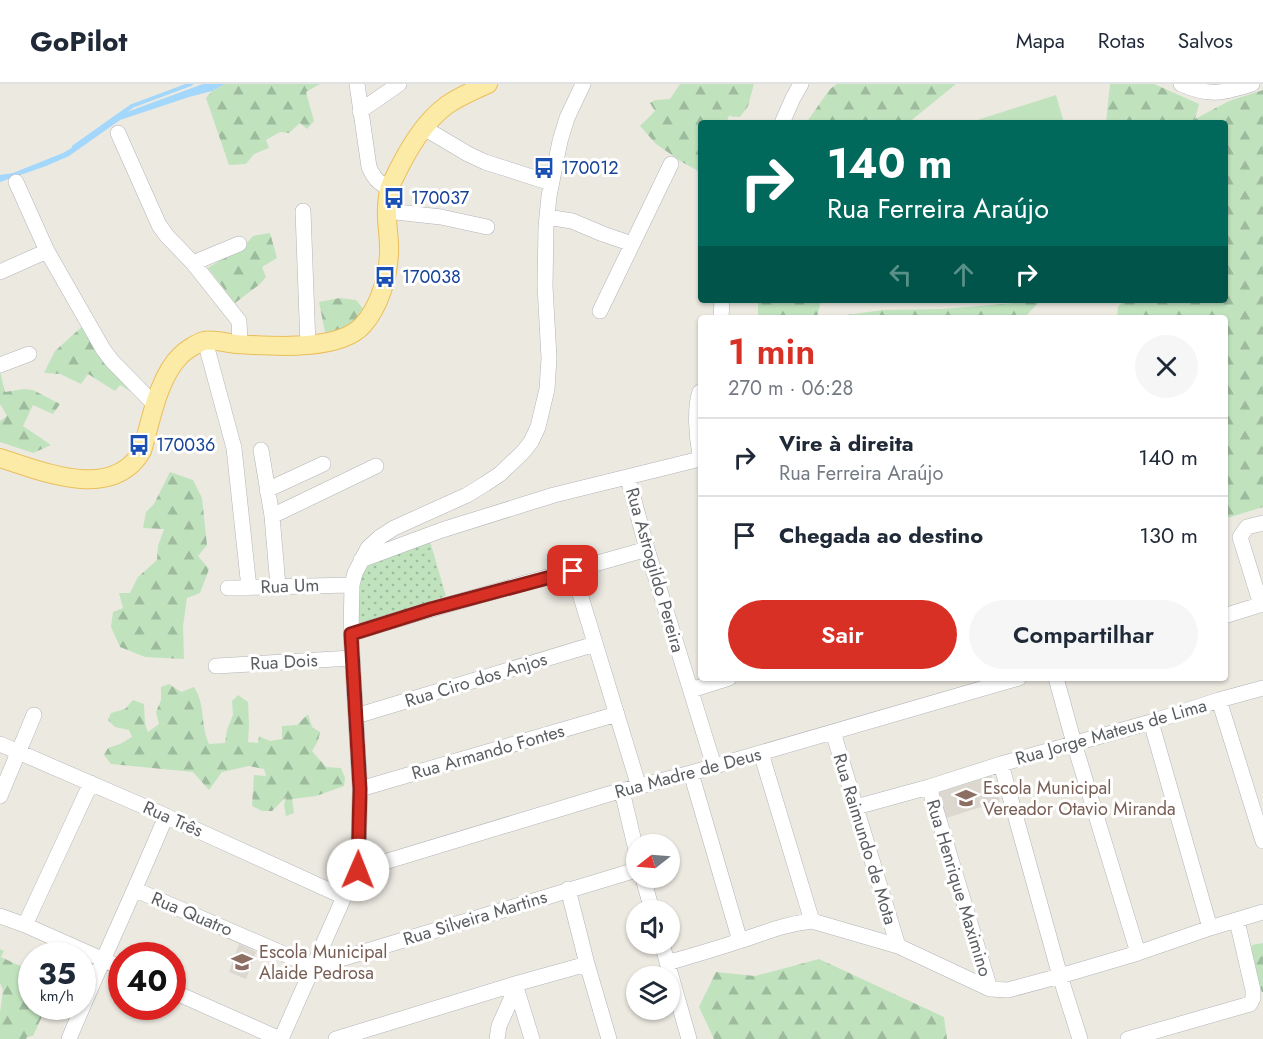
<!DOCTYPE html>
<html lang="pt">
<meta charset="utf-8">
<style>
body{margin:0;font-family:Jost,sans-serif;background:#f6f6f7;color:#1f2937;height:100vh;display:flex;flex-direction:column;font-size:22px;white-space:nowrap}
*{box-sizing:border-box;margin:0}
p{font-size:20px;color:#747a83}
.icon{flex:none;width:33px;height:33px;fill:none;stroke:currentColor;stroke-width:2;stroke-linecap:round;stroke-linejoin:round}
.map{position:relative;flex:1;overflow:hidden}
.side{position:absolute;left:698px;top:231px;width:530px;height:366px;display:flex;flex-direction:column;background:#fff;border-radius:6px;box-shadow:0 2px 4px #0004}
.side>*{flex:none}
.hud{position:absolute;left:698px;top:36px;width:530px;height:183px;border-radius:6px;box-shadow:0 2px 4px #0004;background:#00695c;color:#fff;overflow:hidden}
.needle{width:39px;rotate:253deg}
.buttons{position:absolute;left:626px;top:750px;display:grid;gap:12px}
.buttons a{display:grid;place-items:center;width:54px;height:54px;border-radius:50%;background:#fff;box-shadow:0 2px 4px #0004;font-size:30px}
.speed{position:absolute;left:18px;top:858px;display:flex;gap:12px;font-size:30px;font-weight:700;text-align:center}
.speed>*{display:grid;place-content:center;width:78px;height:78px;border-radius:50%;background:#fff;box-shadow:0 2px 4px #0004;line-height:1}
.speed small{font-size:15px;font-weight:400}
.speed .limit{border:9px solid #d22;background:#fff;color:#111}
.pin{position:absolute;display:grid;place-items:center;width:51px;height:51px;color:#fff;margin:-26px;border-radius:12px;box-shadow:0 3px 9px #0006}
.me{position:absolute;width:66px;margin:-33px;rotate:1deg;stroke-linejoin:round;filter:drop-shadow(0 0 4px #0008)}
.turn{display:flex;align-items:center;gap:21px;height:126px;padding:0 30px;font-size:27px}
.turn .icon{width:78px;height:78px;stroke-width:2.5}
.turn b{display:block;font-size:42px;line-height:51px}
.lanes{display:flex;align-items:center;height:57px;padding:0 30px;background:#0003;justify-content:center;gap:30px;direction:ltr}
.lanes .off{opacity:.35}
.round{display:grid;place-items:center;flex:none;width:63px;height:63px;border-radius:32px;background:#f6f6f7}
.head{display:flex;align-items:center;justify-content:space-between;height:102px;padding:0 30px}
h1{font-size:36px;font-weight:600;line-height:45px;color:#d93025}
.primary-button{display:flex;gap:12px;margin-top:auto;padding:12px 30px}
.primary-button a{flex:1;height:69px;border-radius:36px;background:#d93025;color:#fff;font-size:24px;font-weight:600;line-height:69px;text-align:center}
.primary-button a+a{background:#f6f6f7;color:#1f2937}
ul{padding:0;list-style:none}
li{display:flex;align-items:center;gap:18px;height:78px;padding:0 30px;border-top:2px solid #e0e1e3}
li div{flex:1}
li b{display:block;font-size:22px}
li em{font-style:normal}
header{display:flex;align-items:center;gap:36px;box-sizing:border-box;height:84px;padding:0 30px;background:#fff;border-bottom:2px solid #e0e1e3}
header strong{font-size:28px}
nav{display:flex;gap:33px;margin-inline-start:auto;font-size:21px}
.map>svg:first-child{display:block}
</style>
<header>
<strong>GoPilot</strong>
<nav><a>Mapa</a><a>Rotas</a><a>Salvos</a></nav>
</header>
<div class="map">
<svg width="1263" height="955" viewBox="0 0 1263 955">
<defs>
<pattern id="grass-dots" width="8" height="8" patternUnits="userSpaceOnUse" patternTransform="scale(1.5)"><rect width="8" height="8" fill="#c0e3be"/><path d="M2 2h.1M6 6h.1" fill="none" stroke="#9fbb9e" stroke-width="1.8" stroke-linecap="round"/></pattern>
<pattern id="forest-firs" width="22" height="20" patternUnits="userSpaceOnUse" patternTransform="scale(1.5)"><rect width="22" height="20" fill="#c0e3be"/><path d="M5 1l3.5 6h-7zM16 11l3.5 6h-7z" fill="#9fbb9e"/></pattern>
</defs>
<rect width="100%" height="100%" fill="#ece9e1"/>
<path fill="#dcd8d0" d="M991,691L1000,717L940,736L932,710Z
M239,860L256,868L246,895L229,888Z"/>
<path fill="url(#grass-dots)" d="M429,454L446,512L363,540L357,538V517L363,487L362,480Z"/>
<path fill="url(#forest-firs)" d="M225,0H320L306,8L314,37L307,45L300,39L289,49L280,48L266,56L269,64L254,70L246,80L229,81L206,14L212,7Z
M680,0H754L748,22L740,33L729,32L726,39H700V88L682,78L656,60L640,42L655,27L650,19L655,16L670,15Z
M837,0H956L908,39H806L830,5Z
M1110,0H1154L1199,20L1195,35L1229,17L1263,6V423L1224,435V234H1117L1118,223L1124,216H1224V39H1106Z
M270,149L277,174L262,183L266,193L260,200L235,219L208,184L245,161L253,152Z
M340,214L356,216L369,232L335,250L325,248L319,218Z
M758,216H821L817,234H758Z
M1040,217L1024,234H825L883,226L942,225Z
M86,239L146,317L120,301L115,307L88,290L81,300L60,290L44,289L55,267Z
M0,287L5,308L24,305L33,306L60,320L53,330L33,321L23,342L51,361L33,369L0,358V337L7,332L0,320Z
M170,388L193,396L202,414L207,461L198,472L209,485L200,509L187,514L183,542L184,575L145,573L120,563L111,543L113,528L123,524L119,509H130L138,493L157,476L158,462L164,445L143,444L146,428L154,420Z
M169,600L181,608L194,603C206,622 200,640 209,660L225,659L227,646L233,631L232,617L238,611L248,618L249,641L248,658L258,659L259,652L270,657L282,655V642L297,641L308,630L312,643L320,648L318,657L312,667L326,683L341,684L345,694L344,702L316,712L292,715L294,729L286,732L284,721L286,713L272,727H262L252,722L254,691L266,692L264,685L249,682L222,688L209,706L193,688L111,680L104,671L108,664L120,660L132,653L129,646L115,643L108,636L111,629L125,625L133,616L144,620L145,640L148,648L159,640L156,628L161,616V603Z
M1263,859V908H1262L1248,887L1252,861Z
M0,865L4,867L1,873L18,881L27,883L31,889L29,920L32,922L45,926L33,952L27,953L26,955H0V929L3,906L0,899Z
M819,875L944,933L947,955H714L699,923L716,888L755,892Z"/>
<path fill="#c0e3be" d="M1056,11L1064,39H968Z"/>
<path fill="#a3d7fb" d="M203,0H225L212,7L189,13L120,36L69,72L46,82L0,98V91L13,89L63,69L85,56L116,32Z"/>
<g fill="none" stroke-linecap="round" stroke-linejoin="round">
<path stroke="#a3d7fb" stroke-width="4" d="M74,63L132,22L191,0"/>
<defs>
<path id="minor" d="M357,0L369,83C374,94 378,99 389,104
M1181,0C1211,13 1222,9 1252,0
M360,27L399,0
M782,39L793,14L801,0
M424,44L468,70L485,78L551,99
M118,49L159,141L167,152L193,179L239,237L240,260
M16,98L47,167L103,265L112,277L155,321
M303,127L308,262
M387,127L441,133L487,143
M547,133L572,137L603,150L632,160
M193,179L239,160
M0,188L47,167
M600,227L671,80
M721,234L722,216
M205,257L234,364L249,504
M0,281L29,270
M700,308C694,324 697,355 700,371
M261,366L272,432L278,502
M628,394L647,465L714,682
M267,406L323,380
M272,432L376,382
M361,476L442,446L554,411L700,375
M573,487L639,703
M228,504L352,501
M1261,521L1240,453L1247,443L1263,439
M1224,532L1263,520
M351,550C449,518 548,494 647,465
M216,582L352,574
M1056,594L1074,659L1138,869
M691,606L729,594
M1219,616L1263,757
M356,632L595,560
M1151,638L1210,844
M833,648L898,862
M0,660L166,732L344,813
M761,669L812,837
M1001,680L1060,892L1080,955
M691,689L740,857
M929,703L990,905
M360,705L617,630
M622,707L636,766
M0,712L34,631
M856,723L929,703L1001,680L1151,638L1219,616L1263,604
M358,786L609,710L691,689L1019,594
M643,794L652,826
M568,805L587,880L609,955
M136,806L314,883L636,786
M0,832L25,841L122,884
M25,841L91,699
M662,860L689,955
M667,879C691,872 716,865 739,857C765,849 784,840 812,837L898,862L990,905L1008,906L1060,892L1138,869L1210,844L1263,828
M515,900L532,955
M172,907L280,955
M69,955C100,880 135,807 166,732
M281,955L344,813L358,786L360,705L351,550L352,501L355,489L368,464L380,453L394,444L467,411L485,400L500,390L523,368L531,358L538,343L547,305L549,274L545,202L546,143L549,112L560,57L567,34L583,0
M336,955L515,900L587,880
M497,955L499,942L516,904
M1128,955L1250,920L1253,914V906L1237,837"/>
<path id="major" d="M0,374C42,387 112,418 142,367C151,337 158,293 181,271C186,266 197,259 204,257C212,255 228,259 236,260C270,262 339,268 363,241C379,223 388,194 389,170C390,155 386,139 387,124C387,118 388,112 389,106C390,100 394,95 396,90C409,64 424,38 447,21C460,12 474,6 488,0"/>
</defs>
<use href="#minor" stroke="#b2b4b8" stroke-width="16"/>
<use href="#major" stroke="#ebbe5c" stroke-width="20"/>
<use href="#minor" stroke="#fff" stroke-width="15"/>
<use href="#major" stroke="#fbeba7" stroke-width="18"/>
</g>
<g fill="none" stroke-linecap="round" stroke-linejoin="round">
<defs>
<path id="route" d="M358,786L360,705L351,550L431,525L573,487"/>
</defs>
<use href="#route" stroke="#8d1f18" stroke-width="15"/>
<use href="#route" stroke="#d93025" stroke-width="10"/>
</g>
<defs>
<symbol id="bus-bare" viewBox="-9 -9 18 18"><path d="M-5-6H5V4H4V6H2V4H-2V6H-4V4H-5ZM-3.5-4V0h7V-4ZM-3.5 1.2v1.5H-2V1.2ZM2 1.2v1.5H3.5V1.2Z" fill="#1a4fb4" stroke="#fff" stroke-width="2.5" paint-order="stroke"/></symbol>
<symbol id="school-bare" viewBox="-9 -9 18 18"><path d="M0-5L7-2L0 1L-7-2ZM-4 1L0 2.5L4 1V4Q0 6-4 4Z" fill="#8d6e63" stroke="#fff" stroke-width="2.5" paint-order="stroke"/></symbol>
</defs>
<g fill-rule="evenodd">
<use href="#bus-bare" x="529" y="69" width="30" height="30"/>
<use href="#bus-bare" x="379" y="99" width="30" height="30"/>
<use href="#bus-bare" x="370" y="178" width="30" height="30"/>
<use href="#bus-bare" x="124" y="346" width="30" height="30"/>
<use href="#school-bare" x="951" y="699" width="30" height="30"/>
<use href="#school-bare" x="227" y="863" width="30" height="30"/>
</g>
<g text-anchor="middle" stroke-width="6" stroke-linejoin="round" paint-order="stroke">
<g font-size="18" fill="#164399" stroke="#fff" text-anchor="start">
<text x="561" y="90">170012</text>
<text x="411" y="120">170037</text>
<text x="402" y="199">170038</text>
<text x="156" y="367">170036</text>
</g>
<g font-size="18" fill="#5a5e62" stroke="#fff">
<text transform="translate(655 486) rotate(74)" y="6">Rua Astrogildo Pereira</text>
<text transform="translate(290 502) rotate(-2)" y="6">Rua Um</text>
<text transform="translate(284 578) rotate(-3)" y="6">Rua Dois</text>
<text transform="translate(476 596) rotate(-17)" y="6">Rua Ciro dos Anjos</text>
<text transform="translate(1111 648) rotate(-16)" y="6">Rua Jorge Mateus de Lima</text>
<text transform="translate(488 668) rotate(-16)" y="6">Rua Armando Fontes</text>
<text transform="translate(688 689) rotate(-15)" y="6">Rua Madre de Deus</text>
<text transform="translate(173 735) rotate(24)" y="6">Rua Três</text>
<text transform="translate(865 755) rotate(73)" y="6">Rua Raimundo de Mota</text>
<text transform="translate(959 804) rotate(73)" y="6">Rua Henrique Maximino</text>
<text transform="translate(192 830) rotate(23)" y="6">Rua Quatro</text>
<text transform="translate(475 834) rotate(-17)" y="6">Rua Silveira Martins</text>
</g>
<g font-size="18" fill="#785e54" stroke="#fff" text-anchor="start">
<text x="983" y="710">Escola Municipal<tspan x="983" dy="21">Vereador Otavio Miranda</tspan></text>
<text x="259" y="874">Escola Municipal<tspan x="259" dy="21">Alaide Pedrosa</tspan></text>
</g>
</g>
</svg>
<div class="buttons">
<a><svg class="needle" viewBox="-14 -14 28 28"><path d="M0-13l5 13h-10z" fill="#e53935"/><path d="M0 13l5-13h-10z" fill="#747a83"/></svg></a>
<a><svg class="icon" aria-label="sound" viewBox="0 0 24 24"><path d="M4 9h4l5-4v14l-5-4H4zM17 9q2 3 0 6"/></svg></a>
<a><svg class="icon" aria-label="layers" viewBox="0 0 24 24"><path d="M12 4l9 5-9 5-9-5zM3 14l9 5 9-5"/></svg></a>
</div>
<div class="speed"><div>35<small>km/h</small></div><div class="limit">40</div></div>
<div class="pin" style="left:573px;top:487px;background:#d93025"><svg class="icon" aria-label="arrive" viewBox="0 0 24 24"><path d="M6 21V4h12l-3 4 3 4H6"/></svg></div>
<svg class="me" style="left:358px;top:786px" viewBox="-20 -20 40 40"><circle r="19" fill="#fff"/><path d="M0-13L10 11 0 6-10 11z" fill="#d93025"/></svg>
<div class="hud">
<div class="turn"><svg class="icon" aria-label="right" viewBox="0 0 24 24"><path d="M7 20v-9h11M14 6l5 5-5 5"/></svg><div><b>140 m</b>Rua Ferreira Araújo</div></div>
<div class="lanes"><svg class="icon off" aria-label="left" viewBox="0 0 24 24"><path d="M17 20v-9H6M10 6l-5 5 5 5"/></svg><svg class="icon off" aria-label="ahead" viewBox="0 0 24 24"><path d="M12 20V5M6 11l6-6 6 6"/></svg><svg class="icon" aria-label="right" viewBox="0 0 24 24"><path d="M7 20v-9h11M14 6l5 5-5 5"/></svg></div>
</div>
<section class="side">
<div class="head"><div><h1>1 min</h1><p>270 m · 06:28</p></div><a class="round"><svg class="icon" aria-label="close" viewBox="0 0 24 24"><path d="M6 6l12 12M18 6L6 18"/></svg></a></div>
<ul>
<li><svg class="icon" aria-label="right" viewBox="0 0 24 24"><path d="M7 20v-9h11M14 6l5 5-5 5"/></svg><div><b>Vire à direita</b><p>Rua Ferreira Araújo</p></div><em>140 m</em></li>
<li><svg class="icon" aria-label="arrive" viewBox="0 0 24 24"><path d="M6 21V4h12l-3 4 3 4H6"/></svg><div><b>Chegada ao destino</b></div><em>130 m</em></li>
</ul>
<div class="primary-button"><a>Sair</a><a>Compartilhar</a></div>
</section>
</div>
